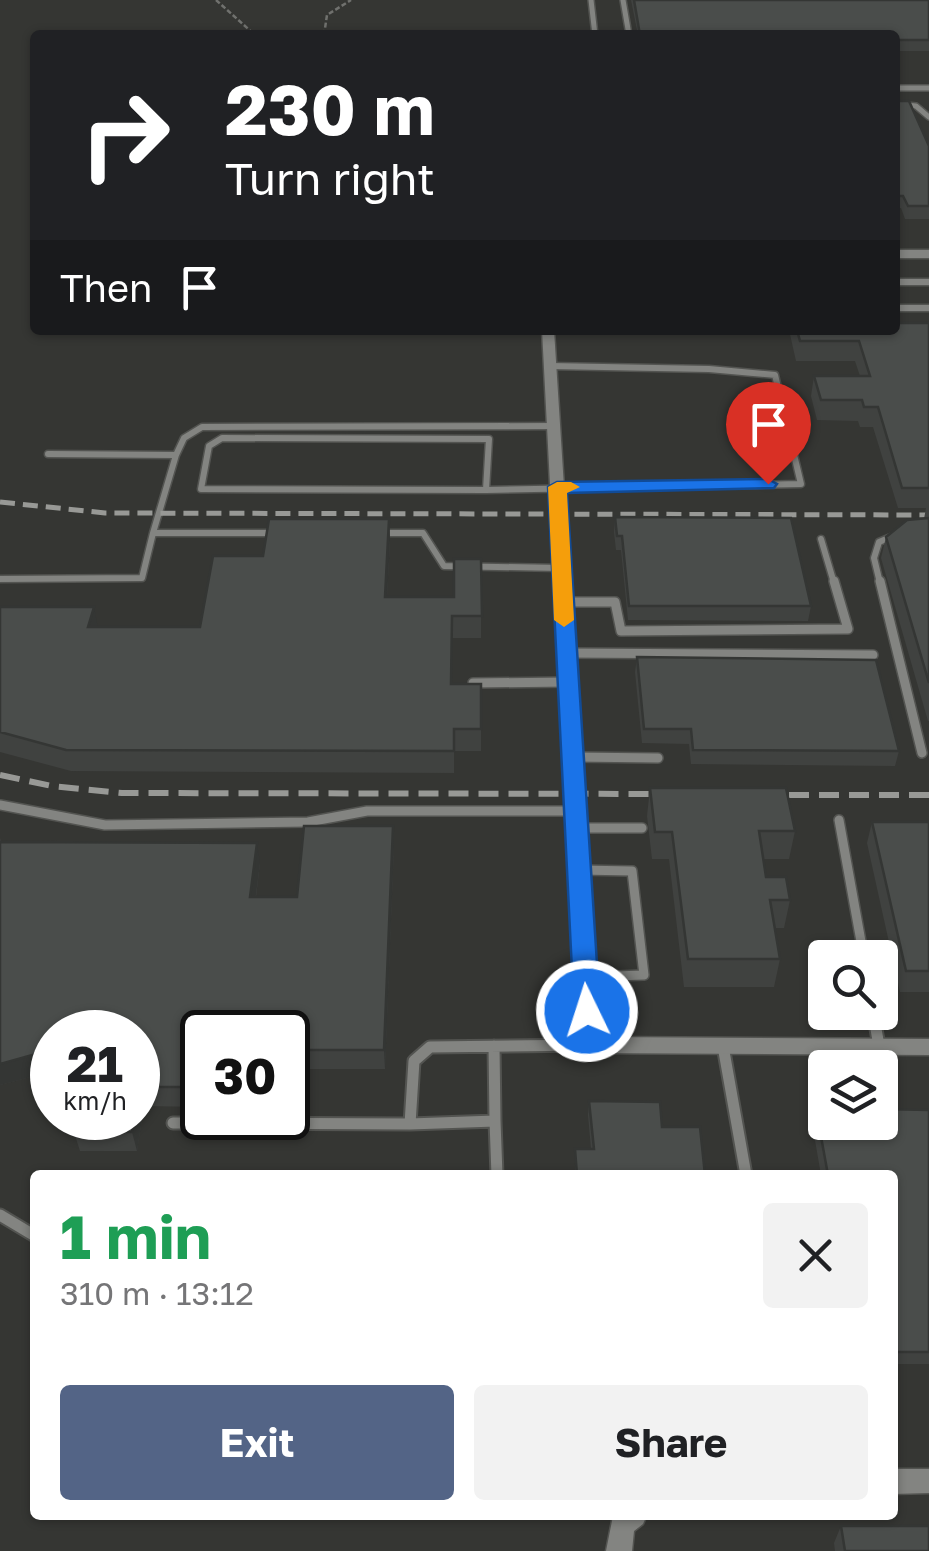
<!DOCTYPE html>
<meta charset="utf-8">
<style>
body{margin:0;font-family:"Golos Text",sans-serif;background:#f2f2f2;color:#202124;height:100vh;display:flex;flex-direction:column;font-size:38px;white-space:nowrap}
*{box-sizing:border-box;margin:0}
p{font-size:32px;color:#757577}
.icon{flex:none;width:55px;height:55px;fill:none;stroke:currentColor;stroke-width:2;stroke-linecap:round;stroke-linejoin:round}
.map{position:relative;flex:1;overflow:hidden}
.panel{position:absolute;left:30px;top:1170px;width:868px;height:350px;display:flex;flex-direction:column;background:#fff;border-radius:10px;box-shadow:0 2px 8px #0004}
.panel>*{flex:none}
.banner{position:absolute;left:30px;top:30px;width:870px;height:305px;border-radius:10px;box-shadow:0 2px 8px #0004;background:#202124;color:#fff;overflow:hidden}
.controls{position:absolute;left:808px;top:940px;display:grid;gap:20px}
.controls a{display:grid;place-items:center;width:90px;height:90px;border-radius:10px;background:#fff;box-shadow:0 2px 8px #0004;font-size:50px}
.speed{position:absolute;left:30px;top:1010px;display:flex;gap:20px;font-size:50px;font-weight:700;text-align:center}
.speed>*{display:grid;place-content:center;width:130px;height:130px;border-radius:50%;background:#fff;box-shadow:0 2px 8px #0004;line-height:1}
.speed small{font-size:25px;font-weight:400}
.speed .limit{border:5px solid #111;border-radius:15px;background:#fff;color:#111}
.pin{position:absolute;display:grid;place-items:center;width:85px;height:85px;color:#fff;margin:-102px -42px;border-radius:50% 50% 50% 0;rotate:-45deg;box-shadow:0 0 10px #0007}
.pin .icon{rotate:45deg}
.me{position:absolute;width:110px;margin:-55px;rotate:356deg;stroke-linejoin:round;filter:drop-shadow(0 0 8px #0008)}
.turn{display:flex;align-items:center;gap:35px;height:210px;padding:0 30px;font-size:45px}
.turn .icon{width:130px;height:130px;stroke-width:2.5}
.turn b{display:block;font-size:70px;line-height:85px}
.then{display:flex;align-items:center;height:95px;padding:0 30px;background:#0003;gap:20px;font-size:38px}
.round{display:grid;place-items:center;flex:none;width:105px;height:105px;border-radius:10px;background:#f2f2f2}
.summary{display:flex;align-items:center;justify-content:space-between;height:170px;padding:0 30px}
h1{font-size:60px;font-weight:700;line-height:75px;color:#1e9e55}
.button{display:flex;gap:20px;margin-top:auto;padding:20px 30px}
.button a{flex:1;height:115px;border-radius:10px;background:#536486;color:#fff;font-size:40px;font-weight:700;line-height:115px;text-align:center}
.button a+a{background:#f2f2f2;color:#202124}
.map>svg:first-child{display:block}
</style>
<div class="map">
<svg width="929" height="1551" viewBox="0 0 929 1551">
<rect width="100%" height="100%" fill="#353633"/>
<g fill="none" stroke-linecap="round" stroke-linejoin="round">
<defs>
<path id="lane-far3" d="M591,0L595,35
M623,0L629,35
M895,88H929
M895,104L916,106L929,117"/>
<path id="lane-far2" d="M895,282H929
M895,308H929
M222,438L489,439L486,490L201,489L209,446Z
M48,454L176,455L153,533
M176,455L184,438L202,427L554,426
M486,490L801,484L775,375L709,369L550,366
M382,533H423L444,566L561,568
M821,539L834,583
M0,579L142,578L153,533H276
M880,583L874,558L879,542L896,535"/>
<path id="lane-far1" d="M880,581L922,753
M563,602H615L621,631L848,629L834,581
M566,653L873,655
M473,683L567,682
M574,757L658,758
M0,805L105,825L308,822L367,811H574
M839,820L864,958
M578,828H642
M580,870L632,871L644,975L587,977"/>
<path id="lane" d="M873,1012L879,1046
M723,1046L746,1175
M495,1121L497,1175
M173,1123L410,1124L414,1061L430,1047L589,1045
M410,1124L495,1121L494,1046
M0,1215L35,1236"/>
<path id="street" d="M895,250H929V258H895Z
M542,330H554L599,1037L929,1039V1055L589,1053L582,1051L579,1045Z
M892,1469H929V1493L892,1494Z
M647,1515L643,1524L634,1531L632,1551H606L613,1516Z"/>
</defs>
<use href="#lane-far3" stroke="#535451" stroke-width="8"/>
<use href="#lane-far2" stroke="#535451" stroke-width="9"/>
<use href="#lane-far1" stroke="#535451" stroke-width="12"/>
<use href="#lane" stroke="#535451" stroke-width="15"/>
<use href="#street" stroke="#535451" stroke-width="3"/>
<path stroke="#70716e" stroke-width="2.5" stroke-dasharray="5 2.5" stroke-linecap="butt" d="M216,0L255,35
M324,35L327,15L351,0"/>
<use href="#lane-far3" stroke="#838481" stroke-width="5"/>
<use href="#lane-far2" stroke="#838481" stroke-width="6"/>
<use href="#lane-far1" stroke="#838481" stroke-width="9"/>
<use href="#lane" stroke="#838481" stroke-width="11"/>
<use href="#street" fill="#838481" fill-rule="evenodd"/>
<path stroke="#989996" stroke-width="5" stroke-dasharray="15 8" stroke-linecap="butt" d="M0,502L105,513L929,515"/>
<path stroke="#989996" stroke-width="6" stroke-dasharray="20 10" stroke-linecap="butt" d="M0,775L52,786L122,793L679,794
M759,795H929"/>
</g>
<path fill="#404240" d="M631,0H929V51H895V35H638Z
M895,101L929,146V219H905L901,208H895Z
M929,323V721H928L881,558L886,537L924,519L926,508H898L873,427H860L858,421L817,420L811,396L814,376H860L855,361H796L789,330H895Z
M615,517L811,606L808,621L628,620L621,550H616L614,532Z
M389,519L390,540L387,597H454L481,559V638H452L451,684H481V751H454V773L71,771L0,752V607L98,627H200Z
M637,657L899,751L895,766L691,764L689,744L642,743L635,672Z
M650,788L795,831L789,859H763L766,877L790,900L784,928H775L780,959L774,987H684L669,859H652L647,816Z
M872,822H929V992H900L867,843Z
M393,826L394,846L385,1069H288V1077V1032H202V1107L144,1106L137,1151H80L74,1132L138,1032H52V1077H45L42,1074L0,1085V838L1,842L260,863L256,897H297Z
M589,1101L662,1127L705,1175H575V1149H591L588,1115Z
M816,1109L929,1110V1364H892V1175H821L812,1123Z
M841,1526L929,1551H835L834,1543Z"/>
<path fill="#343634" d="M389,519L390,540L386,618L385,597Z
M94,607L98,628L88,627Z
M393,826L394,846L385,1069L384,1050Z
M257,843L260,863L253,917L250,897Z
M36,1054L42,1074L0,1085V1064Z
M140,1087L144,1106L137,1151L132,1132L134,1118H138V1099Z"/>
<path fill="#4a4d4b" stroke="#343634" stroke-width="2.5" d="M634,0H929V40H895V35H640Z
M895,101H909L929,146V206H908L903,196H895Z
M895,323H929V488H902L878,407H864L862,400H821L814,376H870L859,341H800L797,330H895Z
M615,517L791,518L811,606H629L622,536H617Z
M929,518V683L886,537L907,520Z
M269,519H389L385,597H454V559H481L482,616H452L451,684H481V729H454V751L66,750L0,732V607H94L88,627H200L213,556H263Z
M637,657L876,660L899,751L693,750L691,729H644Z
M650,788H786L795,831H759L766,877H786L790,900H770L780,959H688L672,832H655Z
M872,822H929V971H906Z
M304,826H393L384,1050H288V1032H202V1087H140L138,1099V1032H52V1058H39L36,1054L0,1064V842L257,843L250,897H297Z
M589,1101L660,1102L662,1127H700L705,1175H577L575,1149H594Z
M816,1109H825V1122H880V1109L929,1110V1352H892V1175H828Z
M77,1118H134L132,1132H74Z
M841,1526H929V1551H845Z"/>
<path fill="#1a73e8" stroke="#114b97" stroke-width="2.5" d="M768,479L777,484L774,488L567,493L600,1011L596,1018L587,1022L578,1018L574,1011L548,487L557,482Z"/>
<path fill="#f59e0b" d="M557,482H571L580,487L567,493L574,620L564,627L554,620L548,487Z"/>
</svg>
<div class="controls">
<a><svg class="icon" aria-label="search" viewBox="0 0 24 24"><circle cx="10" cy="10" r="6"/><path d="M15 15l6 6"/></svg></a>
<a><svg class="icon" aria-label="layers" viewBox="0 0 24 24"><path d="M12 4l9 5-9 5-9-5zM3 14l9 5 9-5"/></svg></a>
</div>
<div class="speed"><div>21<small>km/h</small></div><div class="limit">30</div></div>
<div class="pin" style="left:768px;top:484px;background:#d93025"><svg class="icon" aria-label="arrive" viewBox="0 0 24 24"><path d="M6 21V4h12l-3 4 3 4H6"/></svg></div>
<svg class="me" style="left:587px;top:1011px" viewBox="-20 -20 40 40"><circle r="17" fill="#1a73e8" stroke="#fff" stroke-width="3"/><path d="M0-11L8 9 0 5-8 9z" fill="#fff"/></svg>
<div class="banner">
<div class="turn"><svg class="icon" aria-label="right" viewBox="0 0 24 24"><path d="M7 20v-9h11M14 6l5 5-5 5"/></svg><div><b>230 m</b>Turn right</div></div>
<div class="then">Then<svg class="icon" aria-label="arrive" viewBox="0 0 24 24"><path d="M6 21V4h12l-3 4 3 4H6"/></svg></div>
</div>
<section class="panel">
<div class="summary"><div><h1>1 min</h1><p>310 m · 13:12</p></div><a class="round"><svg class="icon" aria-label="close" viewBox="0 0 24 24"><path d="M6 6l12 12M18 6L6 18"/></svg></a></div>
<div class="button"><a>Exit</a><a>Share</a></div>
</section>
</div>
